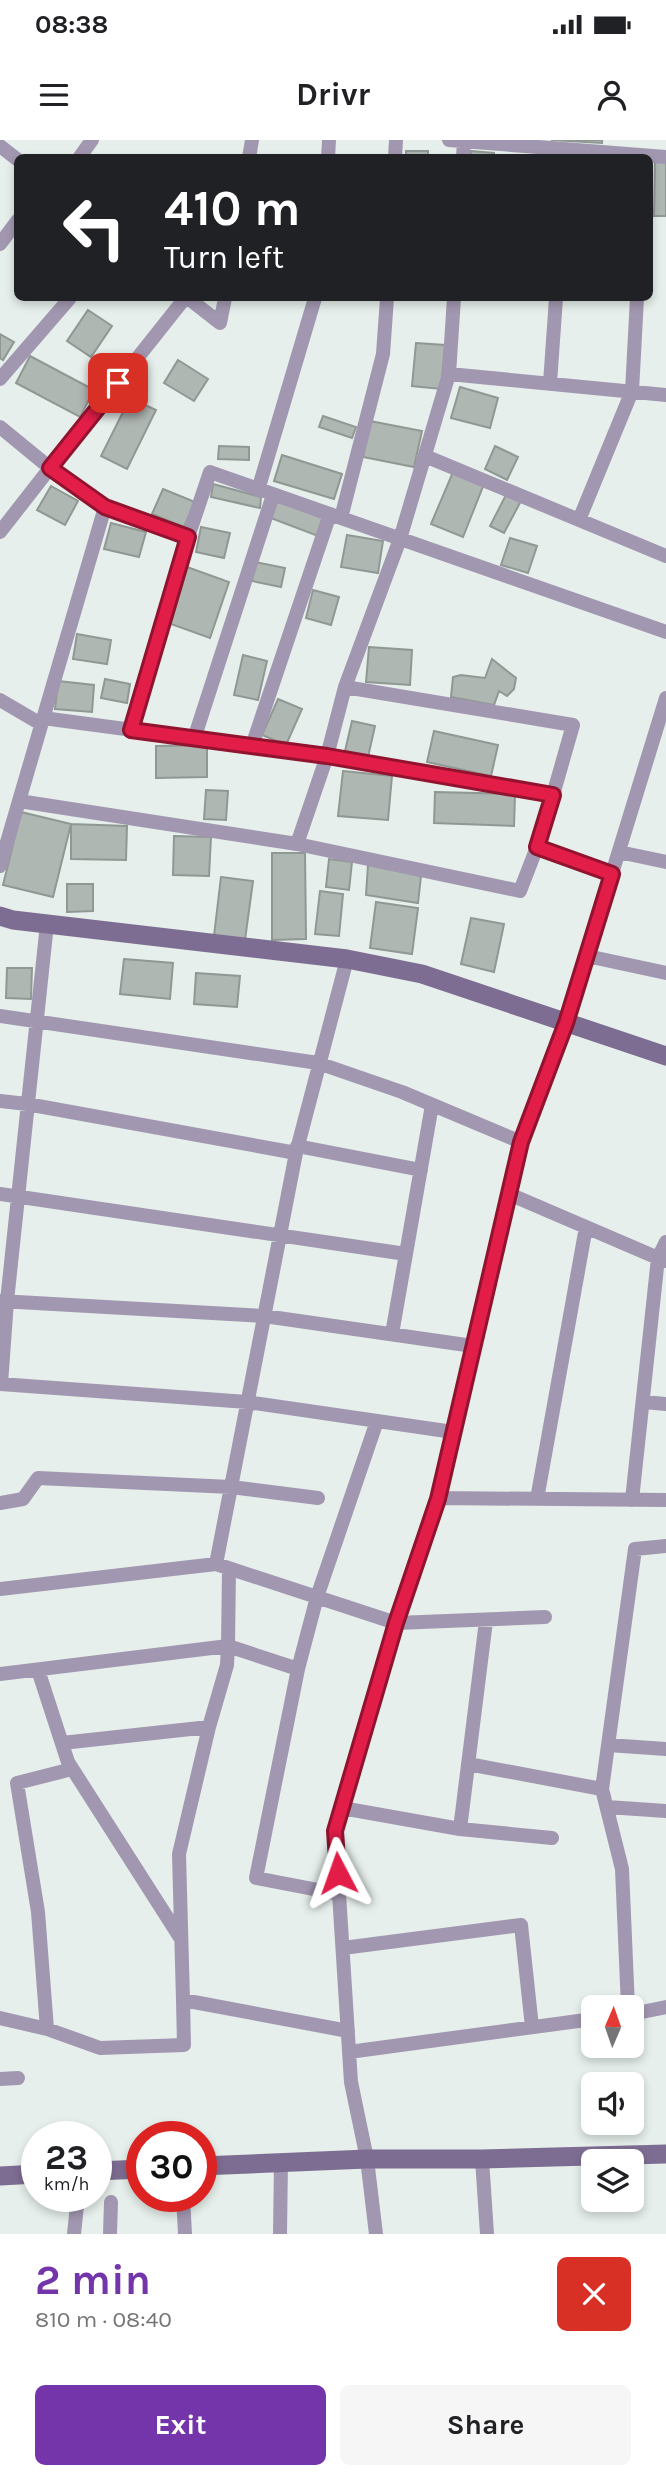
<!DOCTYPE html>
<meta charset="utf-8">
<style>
body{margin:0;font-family:Karla,sans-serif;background:#f6f6f6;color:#202124;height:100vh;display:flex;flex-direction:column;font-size:26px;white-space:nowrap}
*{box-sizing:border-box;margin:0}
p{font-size:23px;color:#757577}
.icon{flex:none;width:38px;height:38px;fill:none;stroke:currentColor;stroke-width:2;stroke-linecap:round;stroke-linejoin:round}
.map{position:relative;height:2094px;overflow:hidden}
.details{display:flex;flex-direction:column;background:#fff;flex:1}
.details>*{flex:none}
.banner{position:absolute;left:14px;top:14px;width:639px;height:147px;border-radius:10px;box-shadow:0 4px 10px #0003;background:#202124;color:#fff;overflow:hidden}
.needle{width:46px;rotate:2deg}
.fabs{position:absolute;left:581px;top:1855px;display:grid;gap:14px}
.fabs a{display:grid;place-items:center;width:63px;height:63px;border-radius:10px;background:#fff;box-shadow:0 4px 10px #0003;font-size:35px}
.speed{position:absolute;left:21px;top:1981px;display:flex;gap:14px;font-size:35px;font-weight:700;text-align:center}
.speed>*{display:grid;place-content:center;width:91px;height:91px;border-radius:50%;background:#fff;box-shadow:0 4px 10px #0003;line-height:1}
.speed small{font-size:18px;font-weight:400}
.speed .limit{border:10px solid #d22;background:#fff;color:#111}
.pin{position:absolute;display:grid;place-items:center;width:60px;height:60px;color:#fff;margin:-30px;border-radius:14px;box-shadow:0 4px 10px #0006}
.me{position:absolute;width:77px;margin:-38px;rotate:356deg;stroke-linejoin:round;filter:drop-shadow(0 0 5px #0008)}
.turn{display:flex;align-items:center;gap:24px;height:147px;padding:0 35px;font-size:32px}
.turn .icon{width:91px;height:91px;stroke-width:2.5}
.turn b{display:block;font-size:49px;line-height:60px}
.round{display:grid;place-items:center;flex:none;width:74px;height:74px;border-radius:10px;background:#f6f6f6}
.overview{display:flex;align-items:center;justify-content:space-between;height:119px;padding:0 35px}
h1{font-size:42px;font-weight:700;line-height:52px;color:#7435ab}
.action{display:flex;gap:14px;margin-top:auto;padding:14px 35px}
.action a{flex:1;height:80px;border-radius:10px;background:#7435ab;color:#fff;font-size:28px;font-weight:700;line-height:80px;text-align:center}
.action a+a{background:#f6f6f6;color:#202124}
.status{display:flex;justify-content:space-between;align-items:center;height:49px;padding:0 35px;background:#fff;direction:ltr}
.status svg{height:19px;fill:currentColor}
header{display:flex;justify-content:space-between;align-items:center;height:91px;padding:0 35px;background:#fff;font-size:32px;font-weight:700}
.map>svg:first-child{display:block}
</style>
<div class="status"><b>08:38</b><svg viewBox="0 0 49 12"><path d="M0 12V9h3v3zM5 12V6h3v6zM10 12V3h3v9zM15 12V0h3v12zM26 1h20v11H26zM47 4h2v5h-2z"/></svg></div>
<header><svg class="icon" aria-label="menu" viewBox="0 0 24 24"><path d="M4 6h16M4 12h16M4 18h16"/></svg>Drivr<svg class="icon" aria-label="person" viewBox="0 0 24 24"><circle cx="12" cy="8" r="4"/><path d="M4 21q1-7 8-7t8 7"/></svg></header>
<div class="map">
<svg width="666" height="2094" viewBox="0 0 666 2094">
<rect width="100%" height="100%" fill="#e6efeb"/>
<path fill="#afb7b3" stroke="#909894" stroke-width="2" d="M551,0H602V3Z
M406,11H428V18H406Z
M471,11L494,13V18H471Z
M655,20L666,21V76H654Z
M88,170L112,186L91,217L67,201Z
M0,194L14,202L3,220L0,218Z
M416,203L445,205L441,249L412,246Z
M30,216L94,250L80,277L16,243Z
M178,220L208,239L194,261L164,243Z
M460,247L498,258L490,288L451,278Z
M130,258L156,270L127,329L101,316Z
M323,276L356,287L352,298L319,287Z
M370,281L422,291L414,327L363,317Z
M219,306L249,307V320L218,319Z
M495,306L518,317L507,340L485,329Z
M282,315L342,334L334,359L274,341Z
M453,332L484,344L463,397L431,384Z
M213,344L261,357L260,368L211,357Z
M51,346L78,361L65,385L37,370Z
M163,349L195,362L184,387L152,374Z
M507,353L521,361L504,393L490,386Z
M275,360L325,379L318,396L268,377Z
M111,383L146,392L139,417L104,409Z
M201,387L230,393L224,418L196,412Z
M347,395L383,401L378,433L341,427Z
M510,398L537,406L528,433L501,425Z
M255,422L285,428L281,447L252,441Z
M187,427L229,442L210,498L168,483Z
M313,450L339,457L331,485L306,478Z
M77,494L111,500L107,524L73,519Z
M369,507L412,510L410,545L366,542Z
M243,515L267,521L258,560L234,555Z
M492,519L516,538L514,549L507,556L499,551L494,565L451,557L453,537L461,535L485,538Z
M105,539L130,544L127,563L101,558Z
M58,541L94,545L92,572L55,569Z
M278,559L302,569L286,605L262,595Z
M352,581L375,586L368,617L345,611Z
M434,591L498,605L491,636L427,622Z
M207,605V637L156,638V606Z
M343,631L392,636L388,680L338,676Z
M206,650L228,651L226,680L204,679Z
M435,652L515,654L514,686L434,683Z
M21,672L71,684L53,757L3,745Z
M71,684L127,686L126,720L71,719Z
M174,696L211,697L209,736L173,735Z
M272,713H305L306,799L272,800Z
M329,719L352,722L349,750L326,747Z
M368,725L421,736L418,763L366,755Z
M221,737L253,741L245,800L214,796Z
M67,744H93V771L67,772Z
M320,751L343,754L339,796L315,794Z
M376,762L418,768L412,814L370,808Z
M471,778L504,784L494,832L461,824Z
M124,819L173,823L170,859L120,854Z
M7,828H32L31,859L6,858Z
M196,833L240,836L237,867L194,864Z"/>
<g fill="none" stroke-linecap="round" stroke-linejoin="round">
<path stroke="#a297b0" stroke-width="14" d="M449,0L666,17
M0,6L18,20
M79,18L92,0
M249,18L252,0
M328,18L329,0
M395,18L396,0
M463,18L464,1
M0,104L18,80
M188,158L220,183L225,158
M449,234L666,255
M0,239L70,158
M550,243L556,158
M0,287L50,328L185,158
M425,316L666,416
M258,350L315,158
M105,367L188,397L210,332L666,492
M341,378L383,214L387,158
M579,380L632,251L637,158
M0,392L50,328L105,367L0,726
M345,547L573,585L553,655
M0,560L41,584
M43,578L327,616L553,655L537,707
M131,590L188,397
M194,599L273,355
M252,606L330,374
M19,661L297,704L327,616L345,547L400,399L449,234L454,158
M297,704L520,751L537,707L612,734
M619,712L666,722
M587,816L666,833
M0,876L318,923L402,952L521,1002L438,1358L396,1483L335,1691L351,1942L367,2019L376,2094
M0,961L27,964L296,1013
M521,1002L566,883L666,558
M297,1006L421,1030
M0,1054L406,1114
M509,1054L665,1121
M0,1161L264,1176L473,1206
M392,1194L432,965
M0,1244L247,1262L453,1292
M1,1244L7,1161L47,784
M644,1262L666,1264
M438,1358L666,1360
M537,1359L586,1087
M632,1360L658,1118L666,1102
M0,1363L23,1359L38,1338L231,1347L318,1358
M216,1424L296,1013L347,819
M0,1449L216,1424L396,1483L545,1477
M298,1529L317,1457L377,1281
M38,1530L68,1622L181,1799
M0,1534L228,1506L229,1429
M62,1603L209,1587
M608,1605L666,1609
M468,1624L602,1649
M607,1667L666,1671
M342,1668L460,1689L552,1698
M460,1689L486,1481
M339,1754L256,1738L298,1529L228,1506L227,1525L209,1587L179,1714L183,1860L348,1891
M343,1808L521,1785L532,1887
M628,1867L622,1729L602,1649L635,1409L666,1406
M632,1874L666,1867
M0,1878L47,1889L100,1908L184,1905L183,1860
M47,1889L38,1772L17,1643L72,1629
M349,1912L593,1879
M0,1939L18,1938
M482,2019L487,2094
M183,2056L185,2094
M74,2094L78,2056
M110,2094L111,2062
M280,2094L281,2021"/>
<path stroke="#7e6d92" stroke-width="19" d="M0,776L13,780L347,819L422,834L666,916
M201,2026L367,2019H482L666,2014
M96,2031L142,2029
M0,2036L37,2034"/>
</g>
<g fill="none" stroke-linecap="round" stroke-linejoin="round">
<defs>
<path id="route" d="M118,243L50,328L105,367L188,397L131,590L327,616L553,655L537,707L612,734L566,883L521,1002L438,1359L396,1483L335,1691L338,1733"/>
</defs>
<use href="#route" stroke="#92132f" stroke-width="18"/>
<use href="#route" stroke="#e11d48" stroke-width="12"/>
</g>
</svg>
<div class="fabs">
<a><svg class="needle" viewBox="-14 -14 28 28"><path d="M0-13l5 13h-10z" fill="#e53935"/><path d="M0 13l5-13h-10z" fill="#757577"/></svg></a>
<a><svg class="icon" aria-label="sound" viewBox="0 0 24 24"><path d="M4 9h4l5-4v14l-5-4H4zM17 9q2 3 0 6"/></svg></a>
<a><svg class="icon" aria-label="layers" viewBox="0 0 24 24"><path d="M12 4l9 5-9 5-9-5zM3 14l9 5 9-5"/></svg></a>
</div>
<div class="speed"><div>23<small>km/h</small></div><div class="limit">30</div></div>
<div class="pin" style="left:118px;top:243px;background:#d93025"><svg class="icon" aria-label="arrive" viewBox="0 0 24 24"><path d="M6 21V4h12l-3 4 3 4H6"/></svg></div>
<svg class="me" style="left:338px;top:1733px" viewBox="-20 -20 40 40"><path d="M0-17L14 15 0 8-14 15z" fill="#e11d48" stroke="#fff" stroke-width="4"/></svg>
<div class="banner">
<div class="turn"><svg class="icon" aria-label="left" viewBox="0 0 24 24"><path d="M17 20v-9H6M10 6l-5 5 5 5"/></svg><div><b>410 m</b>Turn left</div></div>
</div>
</div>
<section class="details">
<div class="overview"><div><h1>2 min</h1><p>810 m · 08:40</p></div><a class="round" style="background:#d93025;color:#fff"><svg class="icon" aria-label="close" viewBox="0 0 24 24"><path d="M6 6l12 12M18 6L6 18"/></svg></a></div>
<div class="action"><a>Exit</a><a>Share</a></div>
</section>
